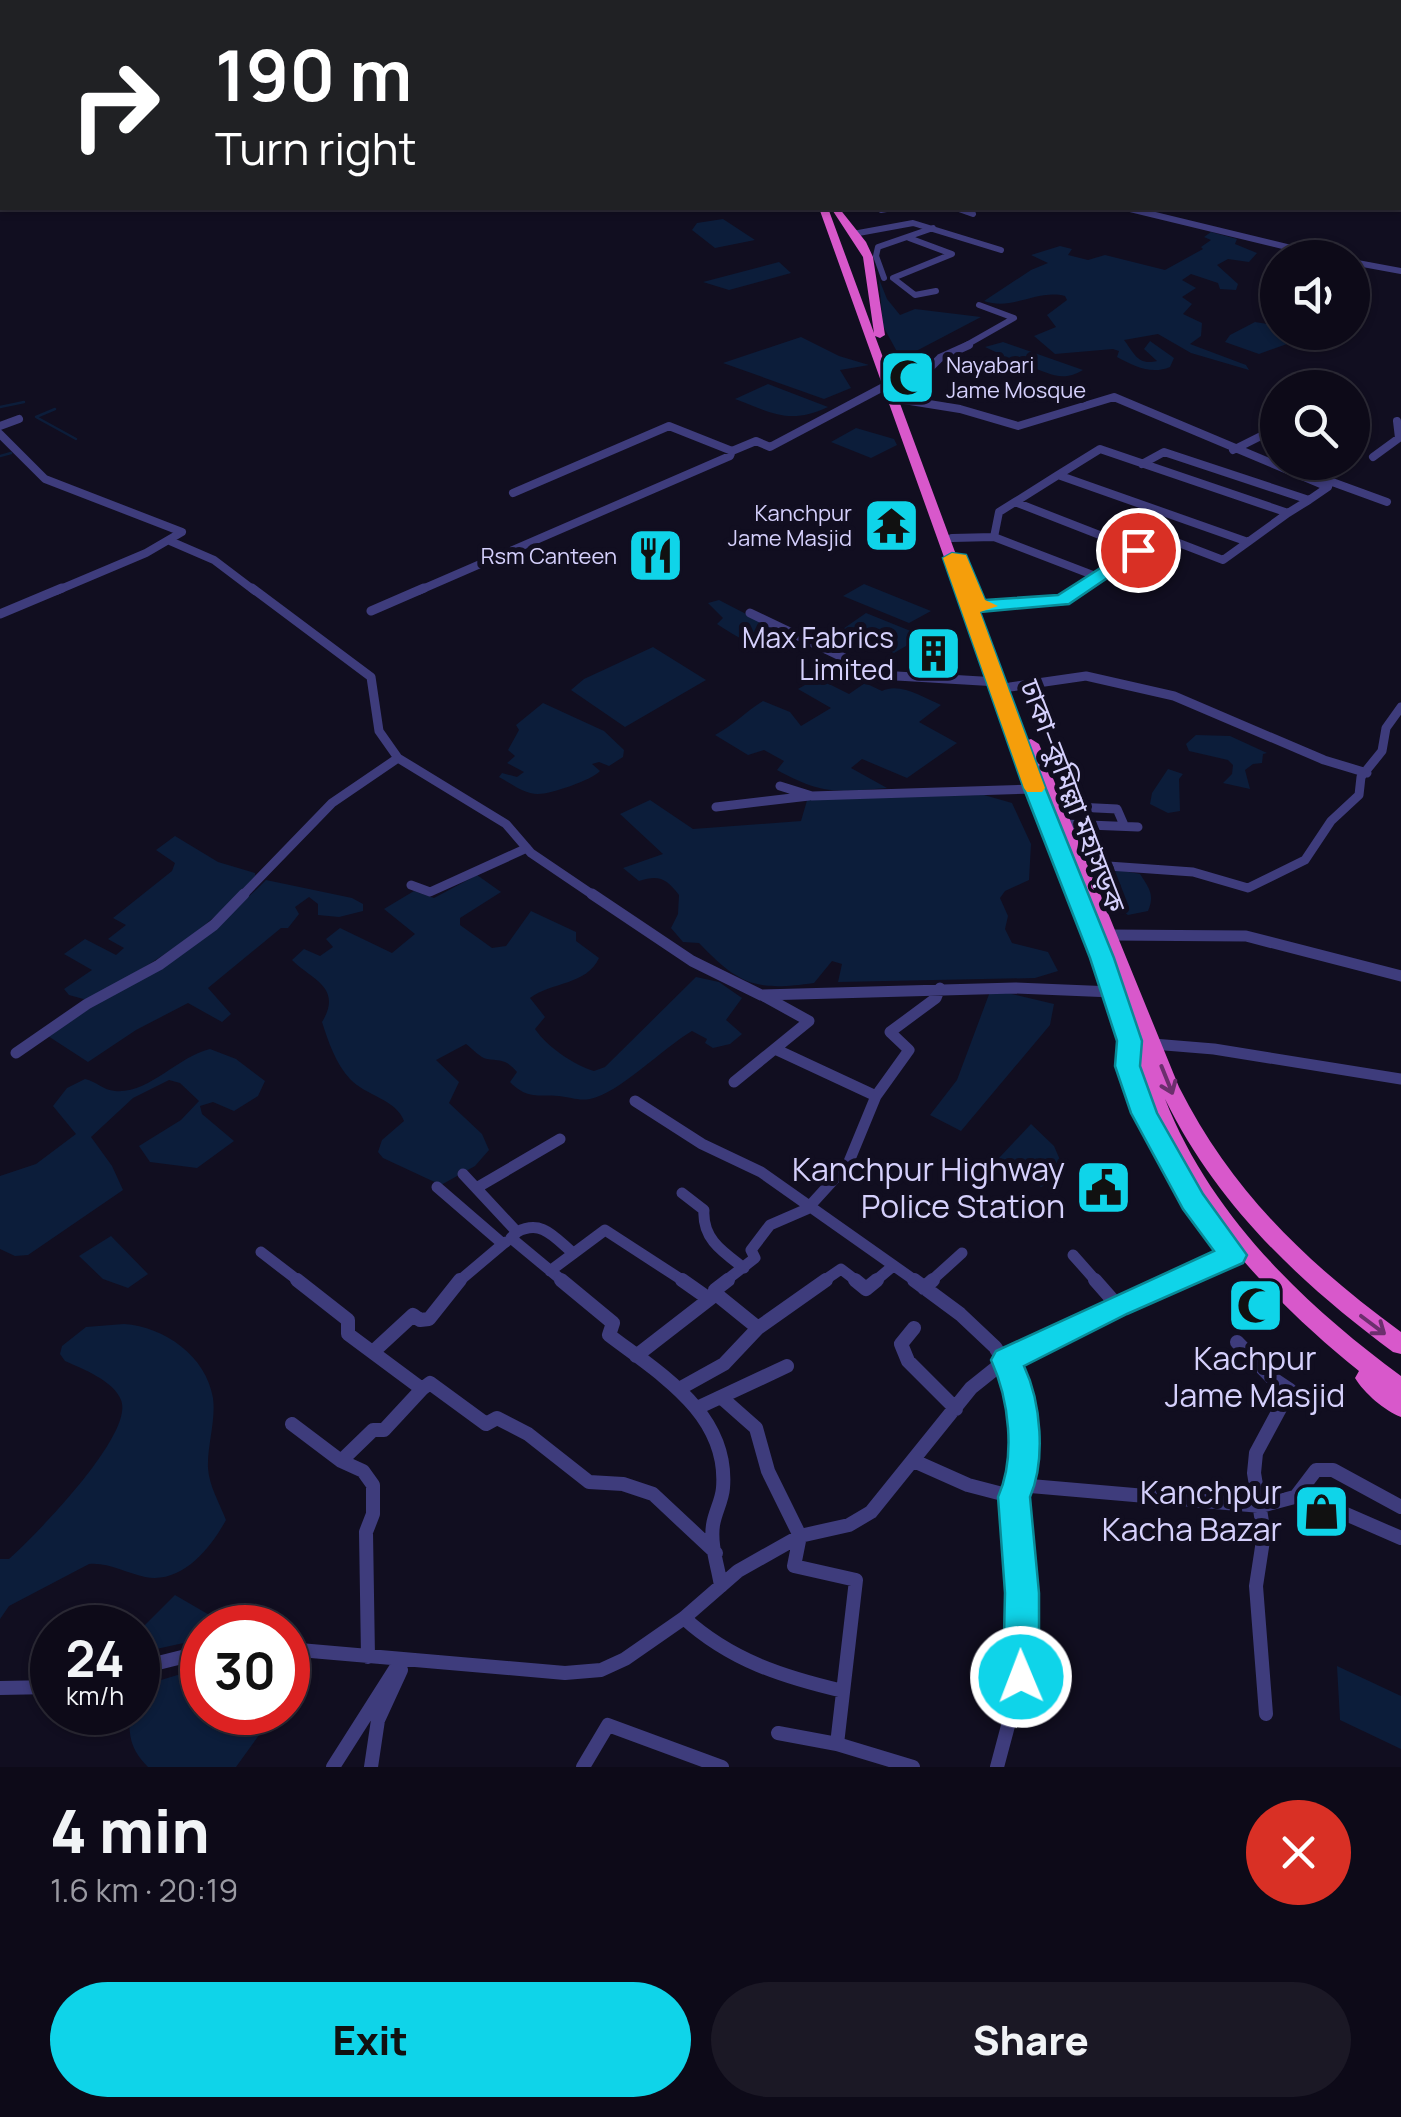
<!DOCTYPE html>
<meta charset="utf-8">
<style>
body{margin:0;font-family:Manrope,"Noto Sans Bengali",sans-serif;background:#1b1825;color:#f1f3f6;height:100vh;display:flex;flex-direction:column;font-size:38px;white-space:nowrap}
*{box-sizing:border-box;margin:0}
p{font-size:32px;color:#9a9aa2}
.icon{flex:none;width:55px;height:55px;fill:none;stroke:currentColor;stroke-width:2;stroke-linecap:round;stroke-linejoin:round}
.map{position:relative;height:1767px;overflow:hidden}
.side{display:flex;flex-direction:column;background:#0d0a18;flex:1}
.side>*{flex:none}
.top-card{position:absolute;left:0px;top:0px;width:1402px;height:210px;box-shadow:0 2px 8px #0004,0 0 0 2px #2d2b37;background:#202124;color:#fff;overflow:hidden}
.buttons{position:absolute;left:1260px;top:240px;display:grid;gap:20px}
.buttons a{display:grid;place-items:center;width:110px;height:110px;border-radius:50%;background:#0d0a18;box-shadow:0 2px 8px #0004,0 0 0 2px #2d2b37;font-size:50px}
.speed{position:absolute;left:30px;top:1605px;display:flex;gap:20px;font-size:50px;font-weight:700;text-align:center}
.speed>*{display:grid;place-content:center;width:130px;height:130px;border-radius:50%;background:#0d0a18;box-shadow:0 2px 8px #0004,0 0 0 2px #2d2b37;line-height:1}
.speed small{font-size:25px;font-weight:400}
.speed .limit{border:15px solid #d22;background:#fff;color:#111}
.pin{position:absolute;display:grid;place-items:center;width:85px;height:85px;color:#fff;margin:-42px;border:5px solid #fff;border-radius:50%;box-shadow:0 2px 10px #0007}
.me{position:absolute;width:110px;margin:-55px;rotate:359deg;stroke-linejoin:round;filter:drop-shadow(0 0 8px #0008)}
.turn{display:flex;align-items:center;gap:35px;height:210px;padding:0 50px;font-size:45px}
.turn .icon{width:130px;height:130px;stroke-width:2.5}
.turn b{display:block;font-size:70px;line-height:85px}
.round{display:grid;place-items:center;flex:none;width:105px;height:105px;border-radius:52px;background:#1b1825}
.summary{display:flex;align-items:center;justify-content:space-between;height:170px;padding:0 50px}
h1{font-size:60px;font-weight:800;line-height:75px}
.primary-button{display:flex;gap:20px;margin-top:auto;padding:20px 50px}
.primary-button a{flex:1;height:115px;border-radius:60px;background:#0fd4e9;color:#111;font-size:40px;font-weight:800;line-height:115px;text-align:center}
.primary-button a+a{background:#1b1825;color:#f1f3f6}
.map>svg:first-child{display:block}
</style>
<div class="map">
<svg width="1401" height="1767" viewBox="0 0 1401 1767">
<rect width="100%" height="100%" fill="#110e20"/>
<path fill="#0c1d3a" d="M723,219L755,240L715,248L692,230L697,223Z
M1211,232L1237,239L1235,244L1257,253L1249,262L1228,259L1217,265L1238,284L1236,290L1220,289L1218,283L1191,274L1182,280L1196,288L1182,297L1192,304L1183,314L1202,323L1201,336L1190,344L1246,365L1249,370L1191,353L1158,334L1124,340C1134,353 1138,366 1157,361L1144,349L1150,341L1174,358L1170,367C1151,375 1134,366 1117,357L1119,351L1113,349L1055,354L1034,336L1056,327L1047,315L1067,300L1065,296C1037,289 1013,311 984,301L1031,270L1048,263L1031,255L1060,246L1072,249L1068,255L1088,260L1105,255L1165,270L1203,249L1201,247L1211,240L1204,237Z
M779,262L791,273L729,290L703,282Z
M879,279L887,299L900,315L915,309L981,317L901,359L883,326Z
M1255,322L1273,325L1278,332L1289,334L1287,344L1259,354L1225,342L1230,335Z
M801,337L839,356L869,365L840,370L851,388L824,399L723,363Z
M1003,342L1083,370C1061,383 1050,373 1028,366L1004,373L981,369L996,364L995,358L1000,354L985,347Z
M768,384L828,407C789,425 773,413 735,399Z
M856,428L894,439L897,445L871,458L831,442Z
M864,584L931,611L909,623L843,596Z
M719,600L777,630C747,646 745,642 717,624L723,618L708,603Z
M866,613L923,636L894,653L840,631Z
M653,647L706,680L625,727L571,690L584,679Z
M817,678L849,694L865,683L882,691C900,682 924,698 941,705L919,722L957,743L907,778L862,759L851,768L887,788C836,792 823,795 777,770L784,761L764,750L748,755L715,735C734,725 745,712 763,701L790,712L801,726L831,708L798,689Z
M543,703L604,731L624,750L623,757L609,766L599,762L592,764L600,771C592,780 551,794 538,794C524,794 510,783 499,777L502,773L517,777L524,772L507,763L515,756L508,750L519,730L516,725Z
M1196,735L1230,736L1267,753L1263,754L1262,763L1253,764L1245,770L1250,789L1223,783L1232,774L1233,765L1228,760L1189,751L1186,744Z
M1168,769L1183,774L1179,779L1180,811L1168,813L1150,804L1152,793Z
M984,795L1012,803L1031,844L1029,880L1005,891L1000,898L1008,916L1005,929L1012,943L1048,952L1058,971L1035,978L838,982L842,964L832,961L814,983C753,992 738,983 699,943L683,942L671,928L678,914L679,895C667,879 659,874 639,881L623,868L663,854L620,814L650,800L693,829L801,821L808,797Z
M175,836L218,862L255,873V877C208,931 149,966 87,1000L69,995L64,989L92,970L64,954L85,939L116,955L124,948L108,939L126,925L113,918L172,871L175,863L156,850Z
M1101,867L1140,874C1149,888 1155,895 1148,911L1128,915L1113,904L1115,898L1089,877L1090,871Z
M477,875L501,892L460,918V925L492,948L506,946L531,911L576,932V941L599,958C587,985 551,982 530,998L545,1017L535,1029C547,1047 574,1065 594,1071L605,1067L696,977L719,982L742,998L726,1020L742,1034L730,1044L713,1048L705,1043L707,1039L692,1031C663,1048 618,1094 590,1099C578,1101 570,1097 559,1096C537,1094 528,1100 510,1082L517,1072C506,1059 501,1061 487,1059C480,1058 472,1048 466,1044L436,1060L459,1082L449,1103L482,1134L489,1150L475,1166L441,1185L383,1158L378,1152L382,1140L404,1121C396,1099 366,1096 350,1079C336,1064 328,1041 322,1022C343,987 312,980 292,960L304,949L320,956L333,947L326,939L340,928L392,953L415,934L384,909L414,891L434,898Z
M266,880L352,898L363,904V911L339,917L318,915V904L309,897L295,907L299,914L288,928H281L208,988L231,1014L222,1022L188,1003L136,1030L88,1062L48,1036C123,985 202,945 266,880Z
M991,989L1054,1004L1050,1025L961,1131L930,1115L957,1080Z
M210,1049L236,1059L265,1081L258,1096L234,1111L213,1102L200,1106L202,1114L234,1141L197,1168L150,1162L139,1146L181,1120L199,1101L180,1083L169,1080L133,1098L91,1137L112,1166L123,1190L28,1255L15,1256L0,1249V1176L36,1164L76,1134L53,1106L67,1088L85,1079C97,1082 103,1090 115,1091C149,1094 177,1057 210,1049Z
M1031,1124L1054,1146L1066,1174L1041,1187L999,1158Z
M111,1236L148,1274L128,1288L103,1279L79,1256Z
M124,1324C165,1327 206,1356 213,1398C216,1421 207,1446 208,1468C209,1486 220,1504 226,1520C210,1549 182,1584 145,1577C126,1573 108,1562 89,1564L9,1606L0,1619V1559H9C35,1536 135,1434 121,1400C114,1381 83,1369 65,1361L60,1354L62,1346L86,1327Z
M175,1595L230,1627L202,1628V1639L138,1653V1632Z
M1337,1666L1401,1696V1749L1340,1720Z
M194,1670L202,1678V1712L275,1713L236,1767H148C131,1750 128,1736 130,1713L138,1712V1687Z"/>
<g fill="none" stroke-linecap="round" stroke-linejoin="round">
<path stroke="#0c1d3a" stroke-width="2.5" d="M0,407L24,402
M55,409L36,417L76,439
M0,456L11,453"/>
<path stroke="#3e3c7c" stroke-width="5" d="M506,0L515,2
M723,0L735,2
M468,2L480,0
M555,2L569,0"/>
<path stroke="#3e3c7c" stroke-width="6" d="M956,208L973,214
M1126,208L1332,258
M881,210L892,208
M853,234L913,223L1001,250
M909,238L952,254L893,278L915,295L936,291
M1352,262L1401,271
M884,278L876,256L878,247L933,228
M963,347L1014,318L979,305"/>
<path stroke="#3e3c7c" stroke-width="8" d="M893,372L929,369L940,358L969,345
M904,400L960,409L1018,426L1114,397L1328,487L1309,500
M0,426L19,419
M0,434L45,479L182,532L146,553L56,591
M1233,450L1261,436
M1373,457L1399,438L1397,421
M1142,464L1164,452L1309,500L1288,513
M1058,475L1100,449L1288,513L1248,542
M1324,479L1387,502
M513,493L669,426L732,451
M1015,502L1058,475L1248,542L1223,560L1158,535L1138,550
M1015,502L1138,550L1098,577L994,537L999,512Z
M952,538L994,537
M170,541L214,560L255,591
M418,591L730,456L732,451L756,441L770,447L889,384
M1078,591L1098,577"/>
<path stroke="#3e3c7c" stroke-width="9" d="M252,588L371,677L379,731L398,758
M978,606L1062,601L1081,588
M371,611L424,588
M750,613L880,675L998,682
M0,614L62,588
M1010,687L1086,676L1174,696L1324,760L1367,773
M780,786L812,796L1035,789
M1056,806L1117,809L1124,825
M716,807L809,796
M1064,824L1138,827
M1080,864L1193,872L1248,888L1305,860L1331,821L1359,795L1361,777L1382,751L1386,728L1401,707
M411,885L430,892L527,848
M241,897L332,803L398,758L506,824L531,853L596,897"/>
<path stroke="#3e3c7c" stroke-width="11" d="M592,894L692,961L761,995L1015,988L1113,992
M1111,935L1246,936L1401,976
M1153,1044L1214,1049L1401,1079
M775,1049L876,1096
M16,1053L87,1004L159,965L214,925L244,894
M734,1082L809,1021L762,995
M635,1101L702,1144L761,1172L917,1282
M463,1174L517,1232
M437,1187L503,1244L506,1242
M478,1187L560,1139
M682,1193L704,1210C702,1239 723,1252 744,1268
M517,1232L511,1238L564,1282
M517,1232C542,1219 554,1237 573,1253
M261,1252L300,1282
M1073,1255L1097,1282
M550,1271L605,1230L685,1282
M458,1282L503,1244
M724,1282L755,1258L751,1250L770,1225L807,1209L848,1164L876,1096L909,1050L890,1032L936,998L940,988
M822,1282L841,1269L858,1282
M874,1282L893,1266
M930,1282L962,1253
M1169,1282L1233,1255"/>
<path stroke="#3e3c7c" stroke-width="14" d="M297,1280L348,1320V1334L422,1389L430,1383L486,1424L497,1418L528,1434L589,1482L623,1484L653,1494L716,1553
M561,1280L613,1323L609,1335C660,1374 729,1414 723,1488C722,1501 715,1512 713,1525C710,1545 718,1566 721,1586
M682,1280L709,1299
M855,1280L866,1289L877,1280
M914,1280L960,1314L995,1347L1013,1376L1022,1410V1467L1014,1497L1022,1593L1021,1677L997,1767
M1095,1280L1117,1305
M924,1288L933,1280
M758,1328L826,1280
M914,1328L901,1344L908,1361L956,1409
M1237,1342L1272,1378L1290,1390L1256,1453L1254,1473L1264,1534L1256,1586L1266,1714
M374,1351L413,1315L420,1320L429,1319L460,1280
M636,1356L716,1294L715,1290L728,1280
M679,1389L724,1364L758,1328L716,1294
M722,1398L756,1428L768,1471L800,1536L794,1566L856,1580L837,1744
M697,1408L787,1366
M292,1424L341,1461L363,1471L373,1485V1514L366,1532L368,1657
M341,1461L373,1430H384L422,1389
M914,1461L968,1485L1014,1497
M1019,1485L1261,1506L1302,1495L1401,1538
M1297,1495L1316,1470H1333L1401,1507
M684,1618C730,1660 783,1677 843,1691
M288,1649L565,1673L601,1670L625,1659L684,1618L738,1571L800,1536L849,1525L871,1512L971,1388L1006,1360L1175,1280
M138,1668L202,1652
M0,1688L52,1687
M778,1733L837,1744L913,1767
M333,1767L401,1660
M371,1767L378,1720L401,1670
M583,1767L608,1725L722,1767"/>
<path stroke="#bc5ef5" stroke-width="18" d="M845,2L874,0"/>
<path fill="#d858cb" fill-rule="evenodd" d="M0,72H2V76H0Z
M819,208H828L874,333L863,257L831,208H839L866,242L873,257L885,335L880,338L875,336L1025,741L1031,739L1039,744L1179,1087C1232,1192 1307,1263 1401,1332V1354L1393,1352C1299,1282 1217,1205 1165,1099C1210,1214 1303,1304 1401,1376V1417C1385,1411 1364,1393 1355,1378L1359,1371C1287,1313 1223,1247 1176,1167L1169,1169L1162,1166L1159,1161L1122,1083L1118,1056L1126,1050L1027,789Z"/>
</g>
<defs><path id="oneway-shaft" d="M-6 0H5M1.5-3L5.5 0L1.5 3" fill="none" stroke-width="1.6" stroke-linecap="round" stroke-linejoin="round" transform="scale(2.5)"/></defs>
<g stroke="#6b2f6d">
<use href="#oneway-shaft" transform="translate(1167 1080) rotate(68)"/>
<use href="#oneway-shaft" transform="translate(1373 1325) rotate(37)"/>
</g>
<path fill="#0fd4e9" stroke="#0a8a97" stroke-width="2.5" d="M1138,544L1144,546V553L1069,604L980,612L1046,789L1114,958L1142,1041L1140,1066L1157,1113L1203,1194L1247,1255L1243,1263L1127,1314L1024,1366C1041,1402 1046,1460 1030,1497L1039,1593V1677L1033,1689L1021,1694L1009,1689L1003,1677L1005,1593L998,1497C1016,1457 1009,1399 991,1360L996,1351L1214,1251L1183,1209L1131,1113L1115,1066L1117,1041L1090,958L1024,789L943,558L952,553L966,555L985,600L1058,595Z"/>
<path fill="#f59e0b" d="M952,553L966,555L985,600L998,606L980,612L1045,788L1042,792H1027L1024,788L943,558Z"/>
<defs>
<symbol id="mosque-square" viewBox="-11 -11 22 22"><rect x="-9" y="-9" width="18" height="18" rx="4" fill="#0fd4e9" stroke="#110e20"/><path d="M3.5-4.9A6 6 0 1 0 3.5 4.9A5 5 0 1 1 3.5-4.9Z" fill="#111"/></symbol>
<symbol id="temple-square" viewBox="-11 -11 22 22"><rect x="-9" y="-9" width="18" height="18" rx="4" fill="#0fd4e9" stroke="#110e20"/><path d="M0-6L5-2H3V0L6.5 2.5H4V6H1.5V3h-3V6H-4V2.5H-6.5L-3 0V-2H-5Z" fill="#111"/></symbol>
<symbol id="restaurant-square" viewBox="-11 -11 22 22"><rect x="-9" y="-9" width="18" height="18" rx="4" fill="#0fd4e9" stroke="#110e20"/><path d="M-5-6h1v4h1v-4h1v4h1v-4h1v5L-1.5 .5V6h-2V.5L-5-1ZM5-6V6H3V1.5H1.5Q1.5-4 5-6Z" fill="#111"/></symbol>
<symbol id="building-square" viewBox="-11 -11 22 22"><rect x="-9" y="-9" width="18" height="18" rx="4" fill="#0fd4e9" stroke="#110e20"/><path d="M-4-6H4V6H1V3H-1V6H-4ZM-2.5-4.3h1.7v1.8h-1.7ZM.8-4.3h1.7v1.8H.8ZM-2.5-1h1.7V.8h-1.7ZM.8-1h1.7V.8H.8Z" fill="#111"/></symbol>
<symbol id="civic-square" viewBox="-11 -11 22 22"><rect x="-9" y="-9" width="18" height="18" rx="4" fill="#0fd4e9" stroke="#110e20"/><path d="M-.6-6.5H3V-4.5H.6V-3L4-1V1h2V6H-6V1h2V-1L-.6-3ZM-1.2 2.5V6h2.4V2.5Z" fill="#111"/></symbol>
<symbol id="shop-square" viewBox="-11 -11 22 22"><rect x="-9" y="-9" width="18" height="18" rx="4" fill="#0fd4e9" stroke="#110e20"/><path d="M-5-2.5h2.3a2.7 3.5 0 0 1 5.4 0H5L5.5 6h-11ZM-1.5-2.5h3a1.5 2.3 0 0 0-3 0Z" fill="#111"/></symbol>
</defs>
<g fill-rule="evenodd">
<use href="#mosque-square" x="876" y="346" width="63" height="63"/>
<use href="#temple-square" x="860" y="494" width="63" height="63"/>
<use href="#restaurant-square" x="624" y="524" width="63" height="63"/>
<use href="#building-square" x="902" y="622" width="63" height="63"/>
<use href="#civic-square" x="1072" y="1156" width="63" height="63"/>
<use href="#mosque-square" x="1224" y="1274" width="63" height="63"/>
<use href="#shop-square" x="1290" y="1480" width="63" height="63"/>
</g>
<g text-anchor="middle" stroke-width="10" stroke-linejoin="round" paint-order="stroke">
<g font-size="22" fill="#d5d0fc" stroke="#110e20" text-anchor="end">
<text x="946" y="373" text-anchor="start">Nayabari<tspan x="946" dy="25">Jame Mosque</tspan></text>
<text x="852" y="521">Kanchpur<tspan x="852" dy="25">Jame Masjid</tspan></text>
<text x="617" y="564">Rsm Canteen</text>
</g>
<g font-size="28" fill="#d5d0fc" stroke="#110e20" text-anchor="end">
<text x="894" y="648">Max Fabrics<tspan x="894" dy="32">Limited</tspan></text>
</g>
<g font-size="28" fill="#d5d0fc" stroke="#110e20">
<text transform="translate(1073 796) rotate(69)" y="10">ঢাকা–কুমিল্লা মহাসড়ক</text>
</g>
<g font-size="32" fill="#d5d0fc" stroke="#110e20" text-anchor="end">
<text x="1065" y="1181">Kanchpur Highway<tspan x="1065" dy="37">Police Station</tspan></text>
<text x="1255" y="1370" text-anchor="middle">Kachpur<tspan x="1255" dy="37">Jame Masjid</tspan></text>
<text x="1282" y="1504">Kanchpur<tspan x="1282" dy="37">Kacha Bazar</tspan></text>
</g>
</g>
</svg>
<div class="buttons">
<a><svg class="icon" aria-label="sound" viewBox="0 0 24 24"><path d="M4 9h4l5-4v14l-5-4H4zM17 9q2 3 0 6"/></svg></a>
<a><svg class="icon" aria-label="search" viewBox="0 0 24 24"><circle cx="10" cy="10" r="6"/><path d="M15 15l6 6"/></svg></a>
</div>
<div class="speed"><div>24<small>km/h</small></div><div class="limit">30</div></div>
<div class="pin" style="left:1138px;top:550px;background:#d93025"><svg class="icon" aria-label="arrive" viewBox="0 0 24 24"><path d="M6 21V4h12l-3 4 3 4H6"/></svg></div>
<svg class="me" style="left:1021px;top:1677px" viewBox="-20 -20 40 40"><circle r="17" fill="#0fd4e9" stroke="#fff" stroke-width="3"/><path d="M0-11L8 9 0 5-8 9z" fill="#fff"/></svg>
<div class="top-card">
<div class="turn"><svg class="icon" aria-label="right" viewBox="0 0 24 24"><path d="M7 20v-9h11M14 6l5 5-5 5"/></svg><div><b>190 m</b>Turn right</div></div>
</div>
</div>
<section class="side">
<div class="summary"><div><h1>4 min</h1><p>1.6 km · 20:19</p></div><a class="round" style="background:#d93025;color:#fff"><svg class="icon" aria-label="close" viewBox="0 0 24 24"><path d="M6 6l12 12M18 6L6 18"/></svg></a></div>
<div class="primary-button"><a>Exit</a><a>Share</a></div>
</section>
